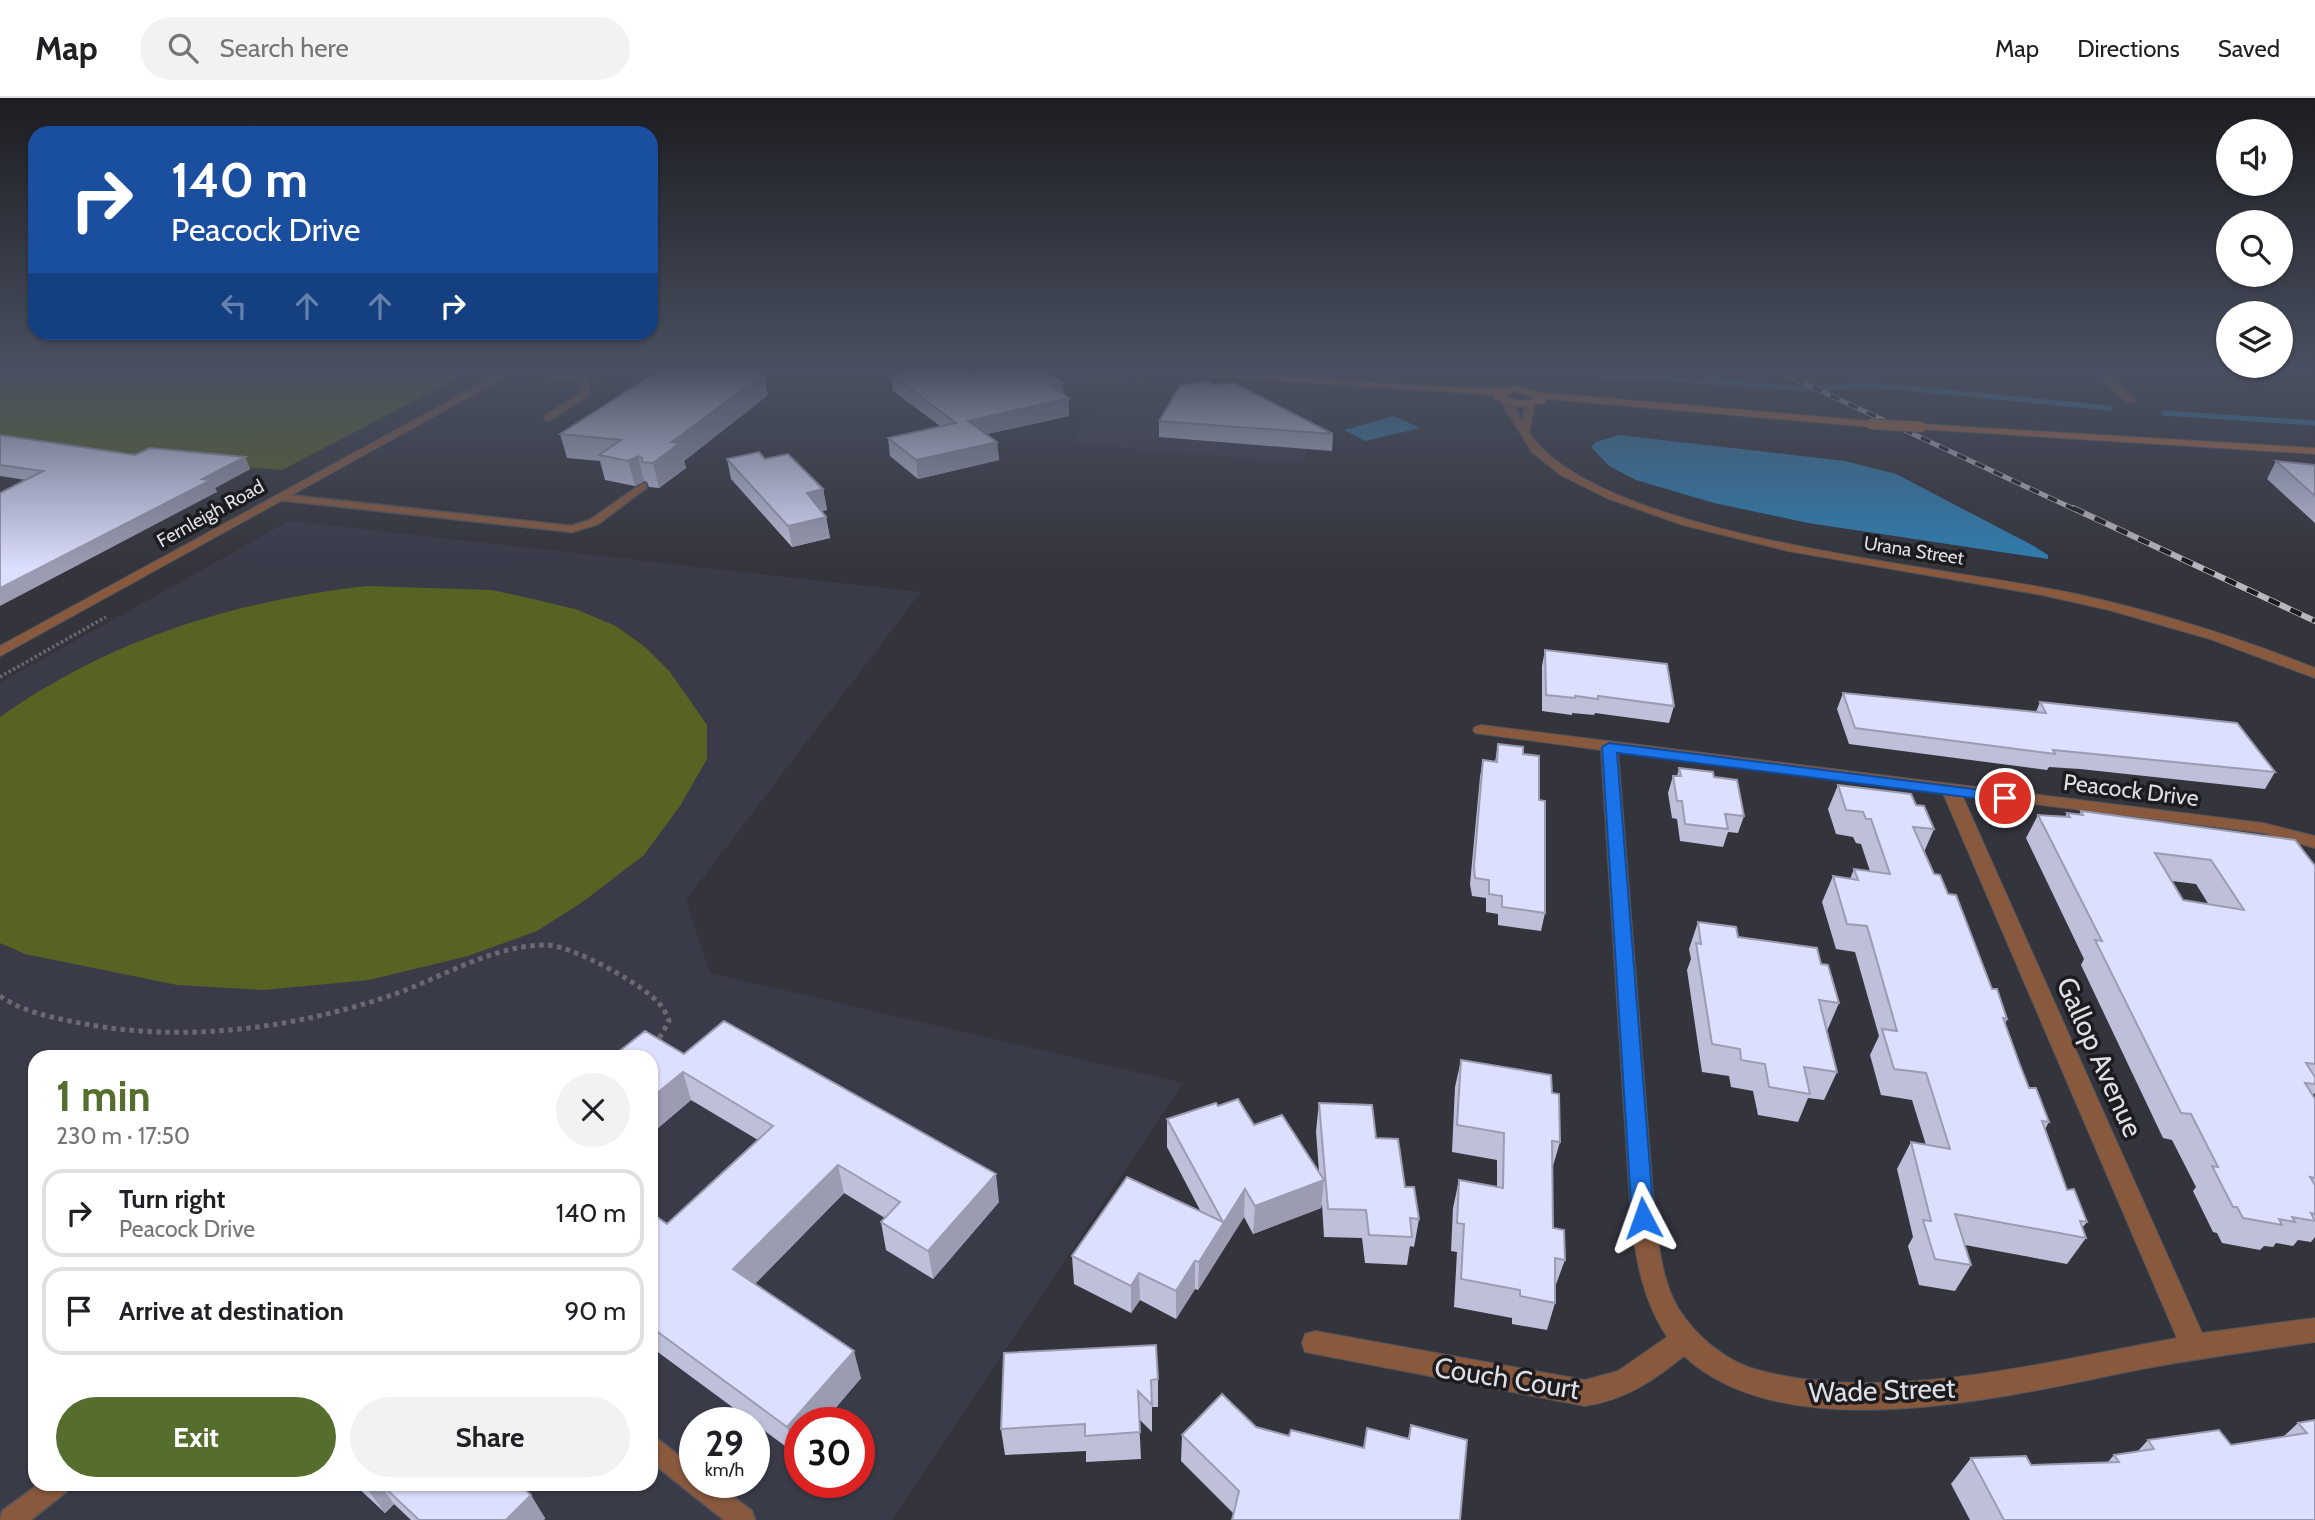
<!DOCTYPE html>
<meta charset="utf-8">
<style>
body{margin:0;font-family:Cabin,sans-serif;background:#f2f2f2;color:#202124;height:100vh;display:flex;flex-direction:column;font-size:26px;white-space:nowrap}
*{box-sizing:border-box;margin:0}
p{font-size:23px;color:#757577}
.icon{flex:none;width:38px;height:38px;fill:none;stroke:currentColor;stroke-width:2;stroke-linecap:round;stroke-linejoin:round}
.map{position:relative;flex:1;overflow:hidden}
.details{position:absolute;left:28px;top:952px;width:630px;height:441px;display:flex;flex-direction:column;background:#fff;border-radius:21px;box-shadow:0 2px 5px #0004}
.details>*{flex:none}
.banner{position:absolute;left:28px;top:28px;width:630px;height:214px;border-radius:21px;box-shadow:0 2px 5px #0004;background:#1a4fa0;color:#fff;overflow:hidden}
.controls{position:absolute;left:2216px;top:21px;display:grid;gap:14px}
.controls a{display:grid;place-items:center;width:77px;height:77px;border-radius:50%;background:#fff;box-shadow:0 2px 5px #0004;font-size:35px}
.speed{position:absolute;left:679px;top:1309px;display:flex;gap:14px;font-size:35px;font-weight:700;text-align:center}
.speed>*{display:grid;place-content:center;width:91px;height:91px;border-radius:50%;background:#fff;box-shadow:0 2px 5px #0004;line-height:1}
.speed small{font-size:18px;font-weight:400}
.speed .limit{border:10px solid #d22;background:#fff;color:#111}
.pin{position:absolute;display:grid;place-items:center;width:60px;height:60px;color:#fff;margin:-30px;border:4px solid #fff;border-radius:50%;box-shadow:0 2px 7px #0007}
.me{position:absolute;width:77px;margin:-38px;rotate:356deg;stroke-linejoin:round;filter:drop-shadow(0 0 5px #0008)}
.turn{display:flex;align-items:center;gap:24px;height:147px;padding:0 28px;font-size:32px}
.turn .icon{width:91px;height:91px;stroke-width:2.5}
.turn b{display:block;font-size:49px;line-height:60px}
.lanes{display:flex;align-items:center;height:66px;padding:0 28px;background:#0003;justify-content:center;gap:35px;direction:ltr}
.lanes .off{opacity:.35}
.round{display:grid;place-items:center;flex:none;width:74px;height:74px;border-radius:37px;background:#f2f2f2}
.overview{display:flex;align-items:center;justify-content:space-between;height:119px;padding:0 28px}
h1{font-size:42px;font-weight:800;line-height:52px;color:#556e2e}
.primary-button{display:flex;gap:14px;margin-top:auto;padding:14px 28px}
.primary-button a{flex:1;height:80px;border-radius:42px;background:#556e2e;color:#fff;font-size:28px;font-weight:800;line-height:80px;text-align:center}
.primary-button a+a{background:#f2f2f2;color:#202124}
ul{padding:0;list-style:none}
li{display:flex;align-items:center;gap:21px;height:88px;margin:0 14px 10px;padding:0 14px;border:4px solid #e0e0e0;border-radius:21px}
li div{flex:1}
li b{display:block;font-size:26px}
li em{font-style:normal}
header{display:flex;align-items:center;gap:42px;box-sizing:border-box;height:98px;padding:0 35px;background:#fff;border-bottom:2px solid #e0e0e0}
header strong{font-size:33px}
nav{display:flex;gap:38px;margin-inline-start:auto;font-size:24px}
.search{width:490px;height:63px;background:#f2f2f2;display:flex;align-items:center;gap:18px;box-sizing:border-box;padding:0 24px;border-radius:38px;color:#757577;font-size:26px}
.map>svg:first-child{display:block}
</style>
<header>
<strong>Map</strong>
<div class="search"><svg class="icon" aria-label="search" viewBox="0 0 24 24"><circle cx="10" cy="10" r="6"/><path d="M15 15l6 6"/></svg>Search here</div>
<nav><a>Map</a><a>Directions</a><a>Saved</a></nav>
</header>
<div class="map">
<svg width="2315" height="1422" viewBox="0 0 2315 1422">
<rect width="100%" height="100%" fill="#33343c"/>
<path fill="#3a3b49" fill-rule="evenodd" d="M1107,290L1315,305L1303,365L1071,345Z
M289,423L921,494L686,802L710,875L1183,985L892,1422H0V585ZM35,959H651V1386H35ZM695,1325H754V1384H695ZM800,1325H859V1384H800Z"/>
<path fill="#566323" d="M0,272H473L282,372L0,349Z
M367,488L492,492L533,501L575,511L616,528L645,549L670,574L707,627V661L680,708L644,757L584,803L537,833L468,858L369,882L264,892L177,887L25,856L0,845V619C110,541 234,503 367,488Z"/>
<path fill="#2f7eb0" d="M1394,318L1420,330L1365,343L1344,332Z
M1619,337L1845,363L1896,376L2032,447L2048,457V461L1808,425L1714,405L1636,382L1609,368L1591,349L1596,344Z"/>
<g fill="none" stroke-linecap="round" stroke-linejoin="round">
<path stroke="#2f7eb0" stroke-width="5" d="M1538,272L1812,291L1860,287L1894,289L2110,310
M1699,272L1722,283
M2164,315L2315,325"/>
<defs>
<path id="service" d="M507,272L581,277L611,272H627L586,281L591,296L548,323L545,322V318L584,293L578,281L510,275Z
M643,385L646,386V390L598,426L572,434L279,402L274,399L279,396L571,428L590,422Z
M651,1339L659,1342L695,1370V1384H714L752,1413L755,1422H724L651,1364Z
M39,1386H70L66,1394L31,1422H0L2,1413Z"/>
<path id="minor" d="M2094,272H2104L2134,300V304H2126Z
M1481,627L2263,725L2315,738V750L2263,735L1962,697L2202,1235L2315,1220V1244C2259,1252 2203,1260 2147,1270C2020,1295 1790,1356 1684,1258C1653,1283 1625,1302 1585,1308L1305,1254L1302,1245L1305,1236L1315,1233L1585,1282L1618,1273L1667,1239C1643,1202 1636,1163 1631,1120L1601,652L1475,635L1473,632L1475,629ZM1618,654L1943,695L2177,1240C2049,1263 1885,1307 1758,1272C1730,1265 1702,1243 1685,1220C1663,1192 1660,1155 1655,1120Z"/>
<path id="tertiary" d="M506,272H518L0,558V548Z
M1502,302H1510L1522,323L1526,306L1535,304L1529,335C1602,441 1950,468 2076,496C2158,514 2237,539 2315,570V580L2210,541L2109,512L2042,497L1788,453L1683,427L1609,401L1559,376L1532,354L1501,304Z"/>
<path id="secondary" d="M1155,272H1195L1408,287L1501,291L1517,288L1537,294L1871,323L1876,326L1871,329L1546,301L1545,305L1518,309L1494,301V297L1160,275ZM1516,294L1536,301L1519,303L1504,298Z
M1921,326L2315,350V356L1917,331V327Z"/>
</defs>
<use href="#service" stroke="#52535a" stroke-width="3"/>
<use href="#minor" stroke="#52535a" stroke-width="2"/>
<use href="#tertiary" stroke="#52535a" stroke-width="2"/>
<use href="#secondary" stroke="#52535a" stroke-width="2"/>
<path stroke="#696a71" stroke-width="2.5" stroke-dasharray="2 2" stroke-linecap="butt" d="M965,272L988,273
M1050,278L1149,286"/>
<path stroke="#696a71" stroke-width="3.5" stroke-dasharray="2.5 2.5" stroke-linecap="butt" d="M0,579L106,519"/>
<path stroke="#696a71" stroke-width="5" stroke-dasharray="4.5 4.5" stroke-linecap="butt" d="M0,898C22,913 49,919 75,924C180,946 294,931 395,896C443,879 493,847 546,847C571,847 648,888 662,909C665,913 667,918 669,923L656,946"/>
<use href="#service" fill="#89593e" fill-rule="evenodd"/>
<use href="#minor" fill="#89593e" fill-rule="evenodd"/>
<use href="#tertiary" fill="#89593e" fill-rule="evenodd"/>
<use href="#secondary" fill="#b76b3f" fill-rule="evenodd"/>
<defs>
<path id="rail-far1" d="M1776,272L2076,412"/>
<path id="rail" d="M2073,410L2315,523"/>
</defs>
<use href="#rail-far1" stroke="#b7b7be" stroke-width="5"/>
<use href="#rail" stroke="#b7b7be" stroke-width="6"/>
<use href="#rail-far1" stroke="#1c1c20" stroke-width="3.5" stroke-dasharray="10" stroke-linecap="butt"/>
<use href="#rail" stroke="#1c1c20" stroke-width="4.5" stroke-dasharray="12" stroke-linecap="butt"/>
<defs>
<path id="secondary-bridge" d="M1871,326L1921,329"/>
</defs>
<use href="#secondary-bridge" stroke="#52535a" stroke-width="12" stroke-linecap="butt"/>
<use href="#secondary-bridge" stroke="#b76b3f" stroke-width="10"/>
</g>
<path fill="#bec0da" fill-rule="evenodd" d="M891,276H969L1064,298L1069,300V318L987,336L997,344L999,362L918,381L890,358L888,340L940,328L893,293Z
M1214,287L1333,336L1332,353L1159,339V323Z
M768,297L684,363L686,370L659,390L649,389L647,384L644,383L635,388L605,382L600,363L567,360L560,336Z
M0,337L135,357L245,359L250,371L215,390L217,394L26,382L0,378Z
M727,361H765L823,391L827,412L822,413L826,419L830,440L792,449L731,381Z
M2276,363L2315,367V425L2267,381Z
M1545,552L1674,608L1669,625L1595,615L1594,617L1572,615V617L1542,613V568Z
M1843,595L2036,614L2040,604L2275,674L2265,691L2080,671L2049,669L2047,672L1849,646L1837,611Z
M1498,646L1523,656L1539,702L1545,815L1541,833L1498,827V816L1486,814V800L1472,798L1470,786L1480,679L1483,662L1495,664Z
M1679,670L1714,679L1744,718L1738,735L1728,734L1723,749L1680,743L1677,721L1672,720L1668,695L1673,678H1677Z
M1838,687L1916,707L1934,731L1924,754L1934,776L1948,796L1992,891L2007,921L2005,926L2020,967L2029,990L2049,1024L2045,1031L2067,1092L2087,1124L2082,1130L2086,1140L2067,1166L1965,1147L1971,1167L1955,1193L1919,1187L1908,1148L1913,1139L1897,1071L1911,1044L1926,1047L1912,1002L1881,997L1870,957L1879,938L1855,854L1836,851L1822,804L1833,778L1850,781L1854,771L1870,773L1861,746L1856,745L1853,739L1836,736L1828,711Z
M2081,713L2315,768V995L2313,997L2315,1001V1139L2311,1144L2298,1142L2293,1148L2276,1145L2273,1149L2264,1148L2260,1152L2222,1145L2217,1135L2213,1134L2193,1093L2196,1089L2172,1042L2163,1040L2081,867L2084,861L2026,740L2038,717L2065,719L2067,715L2079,717ZM2172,783L2196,786L2209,807L2183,802Z
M1698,824L1738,839L1821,866L1839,905L1827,933L1837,974L1824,1002L1808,1000L1798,1024L1758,1017L1753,993L1731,989L1729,978L1702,974L1687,872L1691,861L1689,851Z
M684,956L999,1104L933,1181L886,1152L881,1124L885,1120L844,1095L755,1186L861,1280L796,1356L651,1249V1115L667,1126L758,1042L691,1002L651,1036V959Z
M1461,962L1552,995L1560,1044L1553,1068V1130L1565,1162L1555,1189V1205L1547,1232L1512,1226V1220L1454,1209L1457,1154L1451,1153L1453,1110L1459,1082L1497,1089V1062L1452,1054L1455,989Z
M1319,1005L1376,1040L1405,1089L1419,1121L1414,1149L1410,1148L1407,1167L1365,1165L1362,1140L1324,1139L1322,1106L1321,1110L1253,1136L1244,1119L1198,1192L1195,1191L1176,1221L1140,1202L1131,1215L1074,1186L1072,1158L1201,1114L1167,1049V1021L1218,1008L1254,1027L1319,1074L1316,1033Z
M1004,1255L1158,1281V1309H1152V1334L1139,1321L1141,1361L1086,1364V1353L1005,1357L1001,1331Z
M2315,1322V1422H1970L1951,1386L1971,1360L2031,1367L2107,1365L2114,1357L2138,1353L2148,1342L2231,1347L2283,1339L2298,1325Z
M1411,1327L1467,1342L1234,1416L1181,1363L1182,1337L1256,1329L1289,1338L1364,1350L1367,1330L1408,1341Z
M354,1386H519L545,1420L544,1422H411L394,1406L385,1415Z"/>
<path fill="#9b9cb2" d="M764,275L768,297L684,363L686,370L659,390L653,365L672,344Z
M1063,285L1064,301L1069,300V318L969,340L968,323L1049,288Z
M997,344L999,362L918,381L916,362Z
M638,358L644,383L635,388L628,363Z
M245,359L250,371L215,390L217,394L0,508V490L202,381Z
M823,391L827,412L810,415L807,395Z
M826,419L830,440L792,449L788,428Z
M683,974L691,1002L651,1036V1000Z
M838,1067L844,1095L742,1199L733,1171Z
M996,1076L999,1104L933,1181L928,1153Z
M1324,1082L1321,1110L1253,1136L1255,1108Z
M1245,1091L1244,1119L1198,1192L1199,1164Z
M1195,1163V1191L1176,1221V1193Z
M1139,1175L1140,1202L1131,1215V1188Z
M854,1253L861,1280L823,1325H800V1352L796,1356L787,1329Z
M373,1386H380L394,1406L385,1415L367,1391Z
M531,1397L545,1420L544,1422H506Z"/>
<path fill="#dddffe" stroke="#9b9cb2" stroke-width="2" fill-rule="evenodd" d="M660,272H760L764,275L672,344L680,345L653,365L642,364V360L638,358L628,363L599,357L621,342L560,336Z
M916,272H963L969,276L995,272H1042L1063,285L1049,288L1069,300L968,323L997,344L916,362L888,340L956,325L891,276Z
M1206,283L1214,287L1234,285L1333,336L1159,323L1180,288Z
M0,337L135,357L150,350L245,359L202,381L211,382L0,490V395L43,373L0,367Z
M759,354L765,361L788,356L823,391L807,395L826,419L788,428L727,361Z
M2276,363L2315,367V398Z
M1545,552L1667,566L1674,608L1598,598V601L1575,598V600L1546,597Z
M1843,595L2046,615L2040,604L2237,625L2275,674L2053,652L2055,656L1855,630Z
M1498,646L1523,649V656L1539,658V702L1545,703V815L1502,809V798L1489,796V782L1475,780L1474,768L1483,662L1497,664Z
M1679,670L1713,674L1714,679L1737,682L1744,718L1725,716L1728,731L1685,726L1682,703H1677L1673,678H1681Z
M1838,687L1911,696L1916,707L1924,708L1934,731L1913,729L1934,776L1940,777L1948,796L1956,797L1992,891H1997L2007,921L2003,920L2020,967L2029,990H2036L2049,1024L2042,1023L2067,1092L2074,1091L2087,1124L2080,1123L2086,1140L1955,1116L1971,1167L1935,1161L1923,1122L1931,1123L1911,1044L1950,1051L1926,975L1894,971L1882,931L1897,933L1867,828L1847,826L1833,778L1858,782L1854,771L1890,776L1871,721H1866L1863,714L1846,712Z
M2081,713L2295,742L2315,768V966L2306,965L2315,979V986L2305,985L2315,1001V1080L2310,1079L2315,1087V1116L2311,1115L2315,1123L2292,1119L2295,1124L2279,1121L2282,1127L2243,1120L2237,1109H2233L2212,1068L2218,1069L2191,1016L2181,1015L2095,842L2102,843L2038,717L2070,719L2067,715L2083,717ZM2155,755L2211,762L2244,812L2183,802Z
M1698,824L1736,829L1738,839L1817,850L1821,866L1828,867L1839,905L1819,902L1837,974L1804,969L1810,996L1769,989L1765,966L1741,962L1740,951L1712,946L1696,845L1701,846Z
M724,923L996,1076L928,1153L881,1124L900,1104L838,1067L733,1171L854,1253L787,1329L651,1229V1115L667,1126L773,1028L683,974L651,1000V959H612L645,933L684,956Z
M1461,962L1551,977L1552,995L1559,996L1560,1044L1552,1043L1553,1130L1564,1132L1565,1162L1555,1160V1205L1520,1198V1192L1461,1181L1464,1126L1457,1125L1459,1082L1503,1090L1504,1035L1457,1027Z
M1238,1001L1254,1027L1282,1017L1324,1082L1255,1108L1245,1091L1199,1164L1195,1163L1176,1193L1139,1175L1131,1188L1072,1158L1127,1079L1223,1124L1167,1021L1216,1005L1218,1008Z
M1319,1005L1372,1007L1376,1040L1398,1041L1405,1089H1414L1419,1121L1410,1120L1412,1139L1369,1137L1366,1112L1328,1111Z
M1156,1247L1158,1281L1151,1282L1152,1307L1138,1293L1140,1334L1085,1338V1326L1001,1331L1004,1255Z
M1222,1296L1256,1329L1289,1338L1291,1332L1364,1350L1367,1330L1409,1341L1411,1327L1467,1342L1460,1422H1232L1239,1393L1182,1337Z
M2315,1322V1422H2004L1971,1360L2026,1358L2031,1367L2119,1364L2114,1357L2154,1351L2148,1342L2219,1332L2231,1347L2307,1335L2298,1325Z
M361,1386H373L367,1391Z
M381,1386H519L531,1397L506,1422H419Z"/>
<linearGradient id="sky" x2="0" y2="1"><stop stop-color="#1c1d21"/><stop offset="0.58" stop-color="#4a5061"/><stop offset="1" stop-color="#4a5061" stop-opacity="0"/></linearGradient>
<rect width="2315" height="471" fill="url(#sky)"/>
<path fill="#1a73e8" stroke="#114b97" stroke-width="2" d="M1609,645L2005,695L2013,700L2005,704L1617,655L1654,1120L1651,1127L1643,1130L1635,1127L1632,1120L1602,649Z"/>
<g text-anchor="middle" stroke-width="7" stroke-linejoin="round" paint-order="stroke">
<g font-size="19" fill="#dfdfe5" stroke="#1c1c20">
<text transform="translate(210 415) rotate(-29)" y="7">Fernleigh Road</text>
<text transform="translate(1914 452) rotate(9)" y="7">Urana Street</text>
</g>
<g font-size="23" fill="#dfdfe5" stroke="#1c1c20">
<text transform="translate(2131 692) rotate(7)" y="8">Peacock Drive</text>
</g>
<g font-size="28" fill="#dfdfe5" stroke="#1c1c20">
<text transform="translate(2100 959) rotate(66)" y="10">Gallop Avenue</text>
<text transform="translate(1507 1280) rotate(9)" y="10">Couch Court</text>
<text transform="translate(1882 1292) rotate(-2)" y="10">Wade Street</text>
</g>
</g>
</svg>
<div class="controls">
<a><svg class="icon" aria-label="sound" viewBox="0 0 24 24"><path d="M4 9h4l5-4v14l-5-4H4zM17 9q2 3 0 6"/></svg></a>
<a><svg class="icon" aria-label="search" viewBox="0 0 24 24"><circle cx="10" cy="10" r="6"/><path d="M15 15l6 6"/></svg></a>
<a><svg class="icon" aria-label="layers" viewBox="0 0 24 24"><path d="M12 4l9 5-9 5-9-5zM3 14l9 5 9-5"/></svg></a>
</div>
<div class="speed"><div>29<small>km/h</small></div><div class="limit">30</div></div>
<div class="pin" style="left:2005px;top:700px;background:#d93025"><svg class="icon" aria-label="arrive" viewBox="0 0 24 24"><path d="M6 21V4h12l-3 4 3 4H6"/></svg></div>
<svg class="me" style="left:1643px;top:1120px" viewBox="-20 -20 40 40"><path d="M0-17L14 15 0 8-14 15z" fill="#1a73e8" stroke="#fff" stroke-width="4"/></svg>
<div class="banner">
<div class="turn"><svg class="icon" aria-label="right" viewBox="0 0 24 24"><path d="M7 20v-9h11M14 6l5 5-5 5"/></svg><div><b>140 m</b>Peacock Drive</div></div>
<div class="lanes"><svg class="icon off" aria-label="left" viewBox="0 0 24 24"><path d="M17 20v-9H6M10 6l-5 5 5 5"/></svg><svg class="icon off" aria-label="ahead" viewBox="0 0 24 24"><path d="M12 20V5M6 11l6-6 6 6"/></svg><svg class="icon off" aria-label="ahead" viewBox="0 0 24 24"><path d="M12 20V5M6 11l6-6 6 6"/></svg><svg class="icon" aria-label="right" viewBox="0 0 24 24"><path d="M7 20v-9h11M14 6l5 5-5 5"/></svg></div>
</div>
<section class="details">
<div class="overview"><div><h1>1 min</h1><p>230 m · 17:50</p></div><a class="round"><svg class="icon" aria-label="close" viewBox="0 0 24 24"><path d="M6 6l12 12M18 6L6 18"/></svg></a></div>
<ul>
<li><svg class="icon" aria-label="right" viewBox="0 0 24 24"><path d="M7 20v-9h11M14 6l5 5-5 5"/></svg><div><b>Turn right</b><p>Peacock Drive</p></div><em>140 m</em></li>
<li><svg class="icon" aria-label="arrive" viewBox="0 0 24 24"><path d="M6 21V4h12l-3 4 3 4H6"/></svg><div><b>Arrive at destination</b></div><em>90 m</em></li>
</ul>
<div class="primary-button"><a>Exit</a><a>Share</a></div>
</section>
</div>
